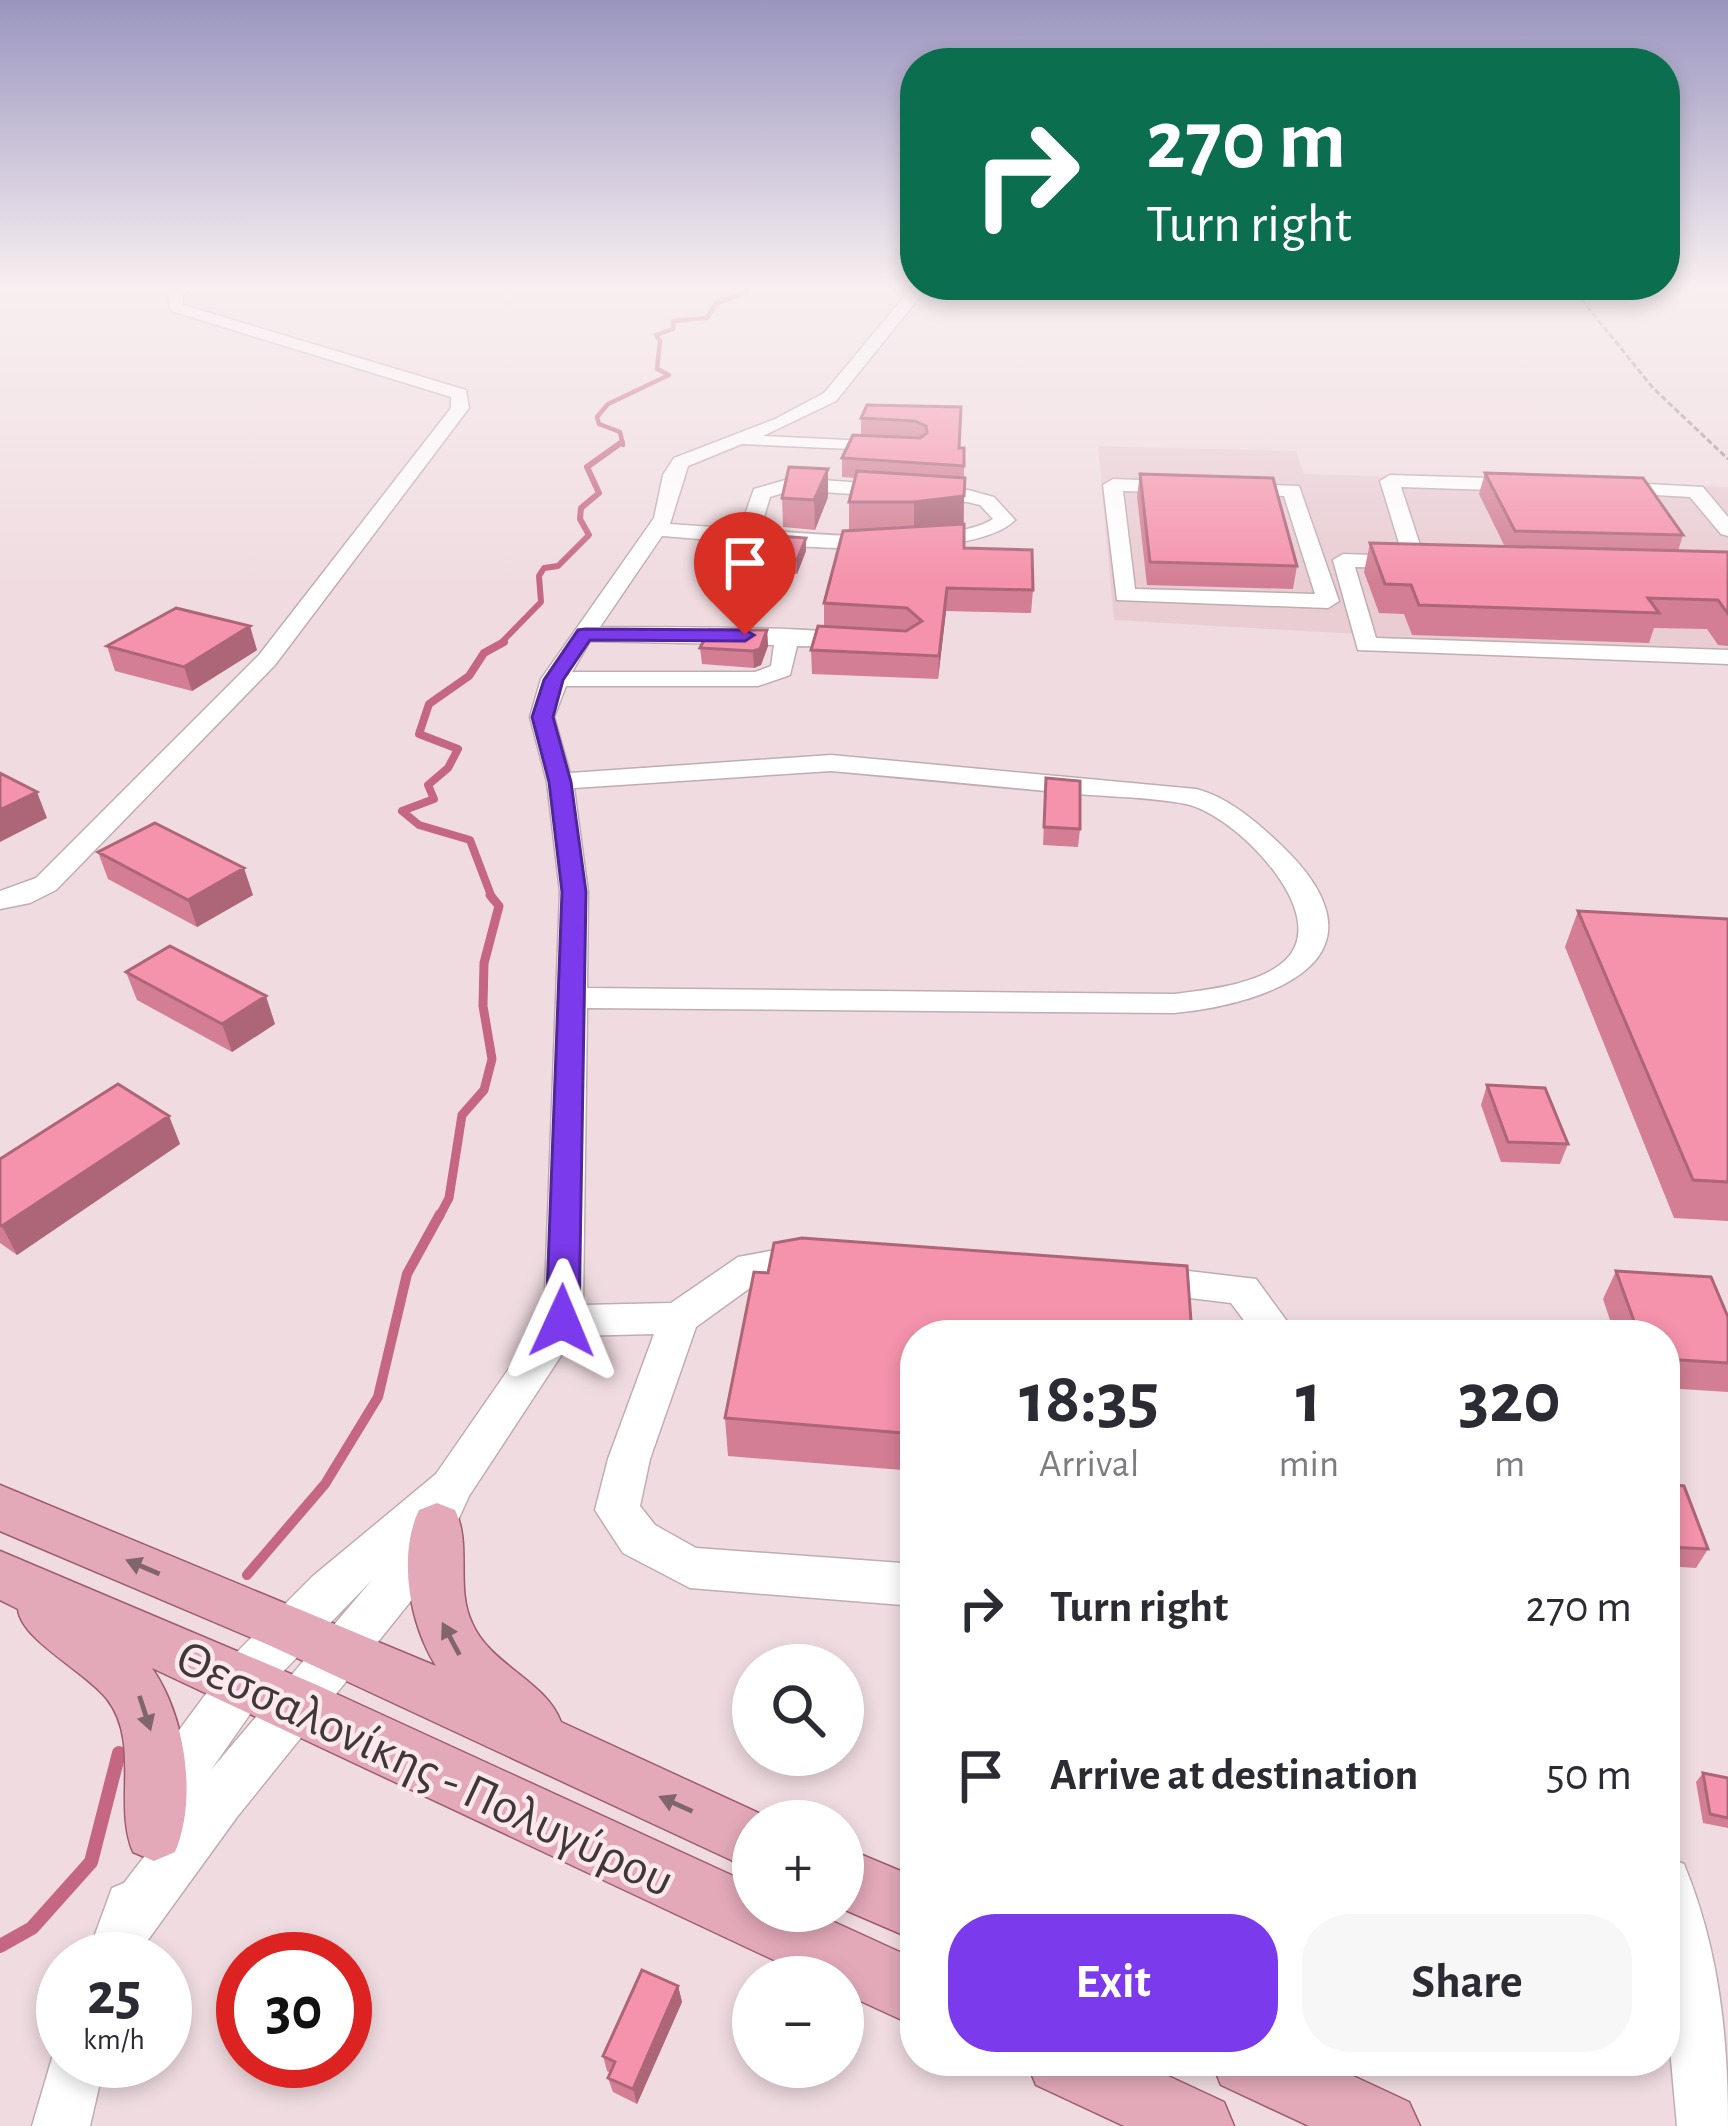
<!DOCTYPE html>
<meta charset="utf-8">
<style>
body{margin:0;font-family:"Alegreya Sans",sans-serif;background:#f7f7f7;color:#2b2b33;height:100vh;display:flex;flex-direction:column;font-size:45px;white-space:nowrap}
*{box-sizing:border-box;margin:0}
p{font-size:39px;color:#7c7c81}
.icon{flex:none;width:66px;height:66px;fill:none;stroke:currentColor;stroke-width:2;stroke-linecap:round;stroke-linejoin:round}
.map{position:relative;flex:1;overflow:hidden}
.details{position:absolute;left:900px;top:1320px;width:780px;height:756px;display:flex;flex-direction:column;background:#fff;border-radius:48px;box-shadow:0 6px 18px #0003}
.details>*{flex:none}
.guide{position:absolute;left:900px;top:48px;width:780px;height:252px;border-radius:48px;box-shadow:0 6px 18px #0003;background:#0b6e4f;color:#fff;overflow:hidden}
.controls{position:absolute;left:732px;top:1644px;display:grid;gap:24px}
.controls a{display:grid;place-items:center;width:132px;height:132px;border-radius:50%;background:#fff;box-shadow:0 6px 18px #0003;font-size:60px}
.speed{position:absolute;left:36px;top:1932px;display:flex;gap:24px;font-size:60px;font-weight:700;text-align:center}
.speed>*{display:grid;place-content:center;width:156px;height:156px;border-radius:50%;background:#fff;box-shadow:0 6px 18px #0003;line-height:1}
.speed small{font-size:30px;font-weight:400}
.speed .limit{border:18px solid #d22;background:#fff;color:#111}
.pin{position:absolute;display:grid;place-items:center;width:102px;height:102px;color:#fff;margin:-123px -51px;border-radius:50% 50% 50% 0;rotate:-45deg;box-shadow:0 0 12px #0007}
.pin .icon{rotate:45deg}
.me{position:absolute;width:132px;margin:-66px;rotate:1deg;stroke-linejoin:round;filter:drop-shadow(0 0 9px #0008)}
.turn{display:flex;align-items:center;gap:42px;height:252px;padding:0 48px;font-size:54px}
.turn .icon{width:156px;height:156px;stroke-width:2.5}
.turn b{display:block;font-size:84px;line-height:102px}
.eta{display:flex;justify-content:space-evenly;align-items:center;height:204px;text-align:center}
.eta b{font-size:72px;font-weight:700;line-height:84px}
.button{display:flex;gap:24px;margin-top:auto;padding:24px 48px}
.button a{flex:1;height:138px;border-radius:48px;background:#7c3aed;color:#fff;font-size:48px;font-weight:700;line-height:138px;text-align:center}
.button a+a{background:#f7f7f7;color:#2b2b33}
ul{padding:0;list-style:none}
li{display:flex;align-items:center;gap:36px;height:168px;padding:0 48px}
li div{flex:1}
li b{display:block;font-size:45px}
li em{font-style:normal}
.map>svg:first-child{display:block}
</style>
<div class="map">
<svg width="1728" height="2126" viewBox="0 0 1728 2126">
<rect width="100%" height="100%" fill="#f0dce0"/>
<path fill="#e9cdd3" d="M1098,446L1296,451L1304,474L1728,487V660L1363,649L1356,634L1114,620Z"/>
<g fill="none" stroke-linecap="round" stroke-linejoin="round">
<path stroke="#c56782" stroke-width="4.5" d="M623,445L620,432L599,424L597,417L608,404L669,375L657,369L660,341L656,335L673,329V321L707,318L716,303L748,292L744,285"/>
<path stroke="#c56782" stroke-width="6" d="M499,645L541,602L539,576L544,568L558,566L589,535L580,519L581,508L599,493L587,467L622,442"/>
<path stroke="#c56782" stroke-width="8" d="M492,898L470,840L419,825L402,811L434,799L428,785L448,768L458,749L419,734L429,704L469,676L484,653L504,642"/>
<path stroke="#c56782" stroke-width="9" d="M439,1217L449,1198L462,1115L484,1090L492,1059L483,1006L484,963L499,906L490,895"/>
<path stroke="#c56782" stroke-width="10" d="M247,1575L325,1484L378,1397L407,1274L440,1214"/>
<path stroke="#c56782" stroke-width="14" d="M0,1946L32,1928L91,1862L119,1753"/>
<defs>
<path id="minor" d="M178,285H195L182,296L183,305L466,390L469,408L275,665L56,890L30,903L0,909V891L36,878L259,655L451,408V397L171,311L167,294Z
M914,285H929L836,401L763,436L889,442L898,447L895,451L742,444L688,466L670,524L740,529L754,489L792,478L968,490L994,497L1015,520C966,569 734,541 662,536L600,627C642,628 851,624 870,640L859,647L797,646L790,675L758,686H566L554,717L570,773L831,755L1196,789C1228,797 1257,822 1281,845C1396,955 1278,1003 1174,1013L587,1008L583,1305L671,1303L738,1257L813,1243L826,1247L832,1257L826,1267L761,1280L696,1327L650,1459L640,1506L655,1525L696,1548L915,1564V1606L690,1588L623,1553L595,1510L608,1459L654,1334L574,1336L469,1496L435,1571L237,1817L145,1944L140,1959H86L112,1888L124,1883L167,1827L149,1820L142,1802L174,1737L237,1652L313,1576L436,1474L544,1318L560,892L547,782L530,717L541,679L654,518L663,475L674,458L775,419L824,393ZM793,490L967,502L980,505L993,519C948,547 815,534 760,530L770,497ZM590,641L774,645L771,666L755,672H572ZM831,771C913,778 995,786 1077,794C1112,797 1151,797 1186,804C1230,813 1314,895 1296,944C1282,983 1208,990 1174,994L587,988L588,892L574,788ZM372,1580L211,1770L271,1684Z
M1390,475L1523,479L1533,485L1523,491L1401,487L1421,548L1439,549L1449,555L1439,561L1417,560L1408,568L1355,567L1376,638L1728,650V664L1358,650L1333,560L1343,554L1403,556L1380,481Z
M1113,479L1299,486L1339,601L1328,608L1117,600L1103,485ZM1123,491L1284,496L1315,594L1135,589Z
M1610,482L1703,487L1728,517V536L1721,534L1690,497L1603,492L1600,488Z
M1146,1266L1256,1279L1297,1335H1255L1231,1303L1132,1291L1127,1281L1132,1271Z
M1665,1857L1684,1864C1719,1949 1728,2035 1728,2126H1677L1665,1994Z
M63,2038V2061H105L90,2126H32L57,2041Z"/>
<path id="major" d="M0,1485L436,1666C410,1624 397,1556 419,1510L437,1503L455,1510C472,1545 455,1587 472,1623C491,1666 545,1680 561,1722L776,1821H753V1868L731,1860L271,1646L0,1531Z
M0,1551L317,1685L753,1885V1911H810L915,1959V2026L843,1993V1977H810L152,1668C185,1716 198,1798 175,1852L154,1861L133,1852C113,1805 141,1743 107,1699C85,1671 21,1640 18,1609L0,1600Z
M843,1847L915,1877V1940L843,1909Z
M1026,2061H1136L1224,2102L1234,2126H1124L1036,2085Z
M1211,2061H1321L1409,2102L1420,2126H1309L1221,2085Z"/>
</defs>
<use href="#minor" stroke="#c0adb1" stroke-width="3"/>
<use href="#major" stroke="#9d5c6e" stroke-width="3"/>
<path stroke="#a09194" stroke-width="3" stroke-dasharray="6 3" stroke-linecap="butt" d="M1570,285L1653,388L1728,459"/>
<use href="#minor" fill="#fff" fill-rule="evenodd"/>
<use href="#major" fill="#e3a9b9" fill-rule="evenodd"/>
</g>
<path fill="#d37e94" d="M961,407L959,448H964V548L1033,590L1031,613L946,611L938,679L812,674L811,650L824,626V603L849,530V502L855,478L842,477V458L861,436V418Z
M1485,473L1683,535L1678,551L1728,552V646L1718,645L1707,629L1654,628L1649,643L1412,635L1404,614L1379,613L1364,572L1370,543L1505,547L1479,494Z
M1140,474L1297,566L1293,589L1147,585L1137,496Z
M828,497L815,530L783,527L782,498Z
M806,551L797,574L702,573L701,559Z
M767,630L768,646L761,665L754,668L702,664L700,648Z
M107,646L257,650L192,691L115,671Z
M1046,778L1080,829L1078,847L1043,845Z
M98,852L253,895L197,927L108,879Z
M1578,911L1728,919V1221L1674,1218L1565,947Z
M126,972L275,1024L232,1052L137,1000Z
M1487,1085L1568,1144L1560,1164L1501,1162L1481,1105Z
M169,1116L180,1144L17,1255L0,1243V1159Z
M1616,1271L1728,1317V1392L1665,1388V1335H1615L1603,1299Z
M915,1335V1471L728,1456L725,1418Z
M1665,1484L1708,1549L1696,1568L1665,1566Z
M1703,1773L1728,1778V1828L1703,1823L1696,1782Z
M678,1986L682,2002L637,2104L613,2092L608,2078L611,2073L607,2071L603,2056Z"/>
<path fill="#ac6678" d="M828,469V497L815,530L814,500Z
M964,496L963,525L914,531V502Z
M806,538V551L797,574V560Z
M947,588L946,611L938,679L939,656Z
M250,626L257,650L192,691L184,667Z
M767,630L768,646L761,665L754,668L753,651Z
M37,792L47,818L0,842V810Z
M244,868L253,895L197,927L188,900Z
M266,996L275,1024L232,1052L222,1024Z
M169,1116L180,1144L17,1255L2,1226Z
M678,1986L682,2002L637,2104L633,2089Z"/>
<path fill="#f592ac" stroke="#ac6678" stroke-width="3" d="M867,405L961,407L959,448H964V466L842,458L853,435L920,438L927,433L926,426L915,421L861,418Z
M789,467L828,469L814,500L782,498Z
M857,471L965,478L964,496L914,502H849Z
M1485,473L1643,478L1683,535L1515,531Z
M1140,474L1273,478L1297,566L1150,562Z
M964,524V548L1032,550L1033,590L947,588L939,656L811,650L818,626L906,631L922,621L907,608L824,603L843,531Z
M709,531L806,538L797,560L701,559Z
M1370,543L1728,552V614L1718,600L1648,598L1659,613L1419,605L1411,585L1385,584Z
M176,608L250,626L184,667L107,646Z
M709,630H767L760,649L753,651L700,648Z
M0,773L37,792L0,810Z
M1046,778L1080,781V829L1044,827Z
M155,823L244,868L188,900L98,852Z
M1578,911L1728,919V1182L1693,1180Z
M170,946L266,996L222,1024L126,972Z
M118,1084L169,1116L2,1226L0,1225V1159Z
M1487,1085L1545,1088L1568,1144L1508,1142Z
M802,1238L1187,1266L1192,1335H915V1434L725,1418L754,1272L768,1273L774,1243Z
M1616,1271L1711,1277L1728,1317V1363L1665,1359V1335H1639Z
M1665,1484L1684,1486L1708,1549L1668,1547L1665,1538Z
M1703,1773L1728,1778V1818L1710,1814Z
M642,1970L678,1986L633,2089L608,2078L615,2062L603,2056Z"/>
<defs><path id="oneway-solid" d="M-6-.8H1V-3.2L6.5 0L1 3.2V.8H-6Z" transform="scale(3)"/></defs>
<g fill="#81656c">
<use href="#oneway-solid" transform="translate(143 1567) rotate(-157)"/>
<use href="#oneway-solid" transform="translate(451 1639) rotate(-118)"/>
<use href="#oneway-solid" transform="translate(145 1713) rotate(72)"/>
<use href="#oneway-solid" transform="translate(676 1804) rotate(-156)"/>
</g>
<linearGradient id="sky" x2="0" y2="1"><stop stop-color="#9a95bf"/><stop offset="0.49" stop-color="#f8eff1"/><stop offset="1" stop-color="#f8eff1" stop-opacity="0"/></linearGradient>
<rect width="1728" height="583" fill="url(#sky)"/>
<path fill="#7c3aed" stroke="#51269a" stroke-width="3" d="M585,629L745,630L754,635L745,641L590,640L563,680L553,717L571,782L586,892L579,1321L574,1330L562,1334L551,1330L546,1321L562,892L549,782L532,717L544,680L578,630Z"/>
<g text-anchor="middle" stroke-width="9" stroke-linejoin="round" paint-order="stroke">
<g font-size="51" fill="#3f3739" stroke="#fde9ed">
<text transform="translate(426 1767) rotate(25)" y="18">Θεσσαλονίκης - Πολυγύρου</text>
</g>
</g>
</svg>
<div class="controls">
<a><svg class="icon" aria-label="search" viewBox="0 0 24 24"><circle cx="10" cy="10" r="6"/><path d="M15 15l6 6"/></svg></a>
<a>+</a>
<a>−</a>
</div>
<div class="speed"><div>25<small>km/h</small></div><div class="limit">30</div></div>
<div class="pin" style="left:745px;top:635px;background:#d93025"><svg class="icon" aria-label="arrive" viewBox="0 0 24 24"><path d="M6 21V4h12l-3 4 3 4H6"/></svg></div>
<svg class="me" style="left:562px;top:1321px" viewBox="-20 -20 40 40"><path d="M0-17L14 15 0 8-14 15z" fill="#7c3aed" stroke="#fff" stroke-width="4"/></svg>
<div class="guide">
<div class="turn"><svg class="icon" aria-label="right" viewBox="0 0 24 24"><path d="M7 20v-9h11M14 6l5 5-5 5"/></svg><div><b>270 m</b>Turn right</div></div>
</div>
<section class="details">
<div class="eta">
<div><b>18:35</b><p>Arrival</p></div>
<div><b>1</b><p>min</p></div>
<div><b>320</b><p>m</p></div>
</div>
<ul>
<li><svg class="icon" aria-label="right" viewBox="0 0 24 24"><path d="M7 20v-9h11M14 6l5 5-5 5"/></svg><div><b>Turn right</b></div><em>270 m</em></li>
<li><svg class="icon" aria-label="arrive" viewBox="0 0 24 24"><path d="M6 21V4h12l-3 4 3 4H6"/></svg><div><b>Arrive at destination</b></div><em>50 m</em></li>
</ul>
<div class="button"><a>Exit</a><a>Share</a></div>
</section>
</div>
